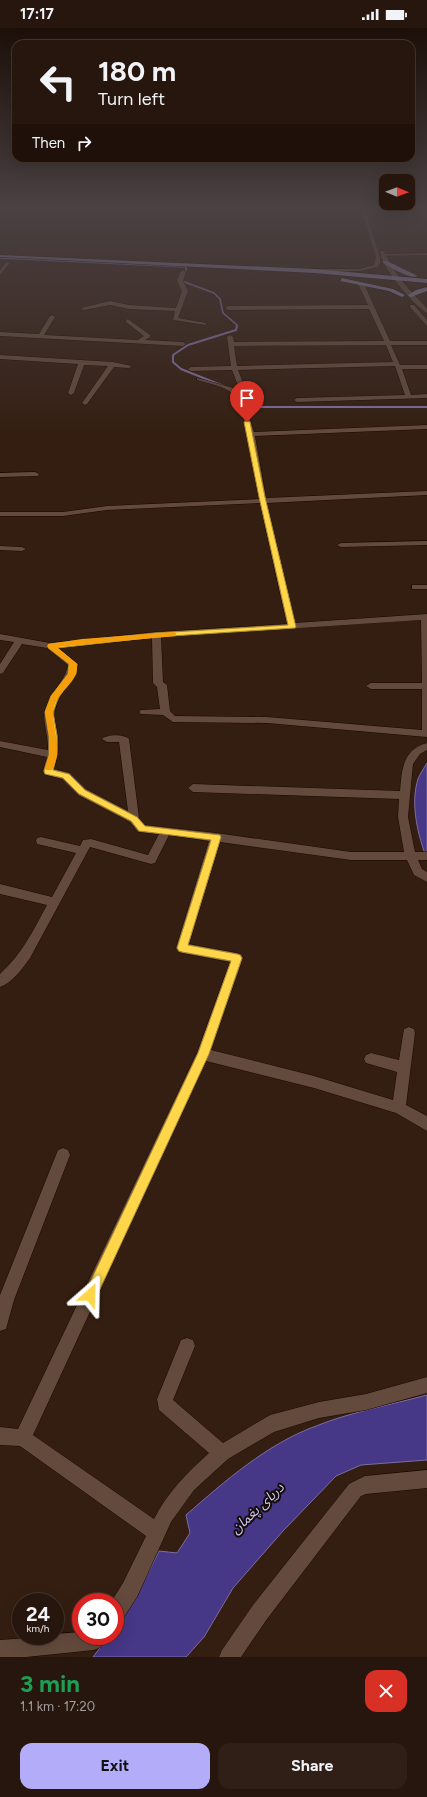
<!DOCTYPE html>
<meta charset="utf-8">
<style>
body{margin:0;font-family:Figtree,"Noto Sans Arabic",sans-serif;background:#2f1f16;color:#f1f3f6;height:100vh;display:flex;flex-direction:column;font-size:15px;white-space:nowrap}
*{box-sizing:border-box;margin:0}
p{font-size:13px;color:#a49f9d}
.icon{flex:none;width:22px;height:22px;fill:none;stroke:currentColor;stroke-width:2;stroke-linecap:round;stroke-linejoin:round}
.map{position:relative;height:1629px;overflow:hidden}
.details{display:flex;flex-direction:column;background:#27160d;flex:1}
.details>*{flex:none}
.banner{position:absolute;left:12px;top:12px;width:403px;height:122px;border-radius:12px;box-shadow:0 4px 16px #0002,0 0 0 1px #43352e;background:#27160d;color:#f1f3f6;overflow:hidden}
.needle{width:26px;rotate:91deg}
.tools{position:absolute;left:379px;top:146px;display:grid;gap:8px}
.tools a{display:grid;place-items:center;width:36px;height:36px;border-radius:8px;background:#27160d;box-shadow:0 4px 16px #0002,0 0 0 1px #43352e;font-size:20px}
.speed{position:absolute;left:12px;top:1565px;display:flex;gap:8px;font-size:20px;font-weight:700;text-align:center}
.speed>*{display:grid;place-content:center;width:52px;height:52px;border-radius:50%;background:#27160d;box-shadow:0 4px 16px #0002,0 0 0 1px #43352e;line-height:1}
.speed small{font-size:10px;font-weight:400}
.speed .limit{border:6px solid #d22;background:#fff;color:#111}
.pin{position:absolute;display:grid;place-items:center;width:34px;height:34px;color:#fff;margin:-41px -17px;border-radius:50% 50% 50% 0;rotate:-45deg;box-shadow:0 0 4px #0007}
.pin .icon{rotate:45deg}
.me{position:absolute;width:44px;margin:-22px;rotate:25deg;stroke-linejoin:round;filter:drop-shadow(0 0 3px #0008)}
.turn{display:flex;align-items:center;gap:14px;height:84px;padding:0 20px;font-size:18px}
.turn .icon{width:52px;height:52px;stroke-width:2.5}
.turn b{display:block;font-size:28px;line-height:34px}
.then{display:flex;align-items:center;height:38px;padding:0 20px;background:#0003;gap:8px;font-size:15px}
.round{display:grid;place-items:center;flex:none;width:42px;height:42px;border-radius:12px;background:#2f1f16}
.head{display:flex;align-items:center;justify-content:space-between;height:68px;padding:0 20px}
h1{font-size:24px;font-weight:700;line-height:30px;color:#1e9e55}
.action{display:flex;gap:8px;margin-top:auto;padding:8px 20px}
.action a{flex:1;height:46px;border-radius:12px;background:#b3acf9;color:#111;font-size:16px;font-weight:700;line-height:46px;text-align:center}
.action a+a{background:#2f1f16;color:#f1f3f6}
.status{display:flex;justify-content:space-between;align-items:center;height:28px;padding:0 20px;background:#27160d;direction:ltr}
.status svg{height:11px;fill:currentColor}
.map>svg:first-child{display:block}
</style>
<div class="status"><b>17:17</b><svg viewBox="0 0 49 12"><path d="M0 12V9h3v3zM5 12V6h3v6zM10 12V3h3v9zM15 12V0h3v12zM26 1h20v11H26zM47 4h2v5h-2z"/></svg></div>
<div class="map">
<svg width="427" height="1629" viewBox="0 0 427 1629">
<rect width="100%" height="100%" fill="#341e11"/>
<path fill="#463787" stroke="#7c6da2" d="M427,735V831C418,808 410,776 418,751C420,746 424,740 427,735Z
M427,1367V1432L361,1437L336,1448L283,1503L233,1560L204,1609L186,1629H93L109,1608H115V1600L143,1555L159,1523L177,1525L190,1505L186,1487C225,1453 267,1416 316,1398C351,1384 390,1377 427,1367Z"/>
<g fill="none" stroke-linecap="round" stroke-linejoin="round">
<path stroke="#7c6da2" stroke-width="1.5" d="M0,230L186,239V243
M183,251L182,253L214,265L220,271L223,285L237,297V299"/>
<path stroke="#7c6da2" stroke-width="2" d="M237,298L236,302L188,317L173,327V334L181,341L236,363L260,379H427"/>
<defs>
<path id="minor" d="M427,225V227L383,228L381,227L383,226Z
M6,234L10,235L0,247V242Z
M183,242L186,244L183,253L188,263L178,290L206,295V297L173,292L175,283L129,281L110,277L84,282L81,280L110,273L129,277L176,280L182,263L177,253L180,244Z
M361,254L364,256L390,313H427V317H391L400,337H427V341H402L411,367L427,366V370L297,374L294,372L297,370L405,367L395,338L238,342L243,355L240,357L237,355L232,342L191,343L188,341L191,339L231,338L227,309L230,307L233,309L234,314L384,313L369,281L228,282L225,280L228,278L368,277L358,256ZM386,317L393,334L237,338L234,318Z
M52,287L55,289L44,307L138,312L144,308L126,294V292L128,291L150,307V309L145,312L183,314L186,316L183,318L0,308V304L39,306L50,288Z
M0,327L113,334L132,338L129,340L114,339L87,376L85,377L82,375L108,338L84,337L74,365L71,367L68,365L78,336L0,331Z
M197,350L233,360L243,370L254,404L427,397V401L255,408L266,470L427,463V467L267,475L295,595L427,586V709L267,695L173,694L163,687L141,686L139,684L141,682L160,681L157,659L153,655L152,610L58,620L78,636C74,654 58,665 55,683C53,691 57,700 58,708C59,720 57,730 54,741L70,745L86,761L128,783L119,714H107L102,711C107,706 124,706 129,711L139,790L145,797L216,805L351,824H404L398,789L399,771L193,764L188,760L193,756L400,763C402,742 402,722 427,715V722L420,726L413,736L408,789L415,824H427V832H418L422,841L427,844V854L414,847L407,832H351L220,814L189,916L237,925L241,926L243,930L211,1022L314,1048L393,1072L397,1044L366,1035L364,1031L366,1027L371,1025L399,1032L404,1001L409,999L414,1001L415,1005L406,1077L427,1088V1103L396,1085L314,1060L206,1033L33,1407L154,1491C167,1465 187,1445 209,1425L159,1382L157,1371L181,1312L187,1310L193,1312L195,1318L173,1372L223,1415L270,1387L319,1374L366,1366L427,1349V1365L366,1382L319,1390L274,1404L228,1431L194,1462L171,1494L137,1569L122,1592L115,1595V1574H111L123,1555L146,1508L20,1418L0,1417V1399L18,1401L197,1025L230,934L182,925L178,924L176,920L209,813L169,807L155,835L151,836L90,819L30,930C23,940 12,955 0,959V946C22,926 33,903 47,877L0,866V856L52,869L76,825L37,816L36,813L37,810L41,809L80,818L83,812L91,811L148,827L159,806L138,804L130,794L78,767L62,751L44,746L43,743L47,729L0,719V713L48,722C49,710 42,692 45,682C50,665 65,654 68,637L47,620L22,616L3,645L0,646V636L14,614L0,612V606L50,615L156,604L287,596L260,475L107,482L63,488H0V484H63L107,478L259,471C254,448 247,374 229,363C221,357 206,355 197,352ZM421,592L422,655H371L366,658L371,661H422V702L267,689L175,688L170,683L167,657L163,654L161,609Z
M35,444L39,446L38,448L0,449V445Z
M427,513V517L341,519L337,517L341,515Z
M0,518L22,519L26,521L22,523L0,522Z
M412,557H427V561H412Z
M63,1120L68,1122L70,1127L14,1272L6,1301L0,1303V1267L58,1122Z
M427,1442V1460L366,1466L361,1468L267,1591L241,1629H219L222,1622L253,1577L349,1456L365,1448Z
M81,1604V1608H107L101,1619L94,1622L26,1629H0V1612L55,1608V1606Z"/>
<path id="secondary" d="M361,181H365L380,229V235L378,239L360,243L312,244L314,241H360L374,237L376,229Z
M380,223H384C397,249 406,259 427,280V285C414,278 380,238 380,223Z
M410,277H414L427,292V298L410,279Z"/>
<path id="primary" d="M0,227L314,241L427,251V255L314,245L0,229Z
M383,233H387L418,248C410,252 390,239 383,235Z
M342,250L393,261L405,267L402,269L389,263L340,253Z
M427,259V263L411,269L408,267L416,262Z"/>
</defs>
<use href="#minor" stroke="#1a0700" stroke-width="1"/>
<use href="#secondary" stroke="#1a0700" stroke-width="1"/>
<use href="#primary" stroke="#1a0700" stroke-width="1"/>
<use href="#minor" fill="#634a3c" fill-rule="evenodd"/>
<use href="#secondary" fill="#634a3c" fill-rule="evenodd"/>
<use href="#primary" fill="#8d7fa6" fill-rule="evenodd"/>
</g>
<linearGradient id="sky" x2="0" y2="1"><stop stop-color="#1d1009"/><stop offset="0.44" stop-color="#4a4143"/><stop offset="1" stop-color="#4a4143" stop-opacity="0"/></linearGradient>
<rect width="427" height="409" fill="url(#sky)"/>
<path fill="#ffd54a" stroke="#a68a30" d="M247,393L250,394L265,469L296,599L295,600L156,609L57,620L77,636L76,646L59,668L53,684L57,708V727L53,742L69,746L85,762L137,789L145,798L220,807L221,809L188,917L237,926L240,927L242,930L209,1026L95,1272L90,1274L85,1272L84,1267L198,1025L231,933L182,924L179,923L177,920L211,812L139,803L131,793L79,766L63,750L45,746L44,743L49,727V708L45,684L51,668L68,646L69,636L47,618L50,616L156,605L288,597L259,469L244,394Z"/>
<path fill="#f59e0b" d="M173,604L176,605V608L57,619L77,636C77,639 77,644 75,648C69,660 54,669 53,684C53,705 63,720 52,742H46L45,740L49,727V708L45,684L51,668L68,646L69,636L48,620V616L82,611Z"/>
<g text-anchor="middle" stroke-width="4" stroke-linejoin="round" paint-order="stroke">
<g font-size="14" font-style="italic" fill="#cbc8f6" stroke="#140b06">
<text transform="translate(257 1480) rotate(-43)" y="5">دریای پغمان</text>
</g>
</g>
</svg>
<div class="tools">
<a><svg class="needle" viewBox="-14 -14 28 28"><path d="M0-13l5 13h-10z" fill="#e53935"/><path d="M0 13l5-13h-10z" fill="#a49f9d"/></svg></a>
</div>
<div class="speed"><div>24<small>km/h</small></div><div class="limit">30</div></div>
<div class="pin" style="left:247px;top:394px;background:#d93025"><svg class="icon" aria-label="arrive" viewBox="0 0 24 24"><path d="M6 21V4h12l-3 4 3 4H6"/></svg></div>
<svg class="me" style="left:90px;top:1267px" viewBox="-20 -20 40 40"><path d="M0-17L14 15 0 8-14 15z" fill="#ffd54a" stroke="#fff" stroke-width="4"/></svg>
<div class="banner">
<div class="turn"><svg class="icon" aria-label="left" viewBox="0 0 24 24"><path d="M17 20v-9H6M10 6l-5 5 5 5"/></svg><div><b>180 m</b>Turn left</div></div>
<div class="then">Then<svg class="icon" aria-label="right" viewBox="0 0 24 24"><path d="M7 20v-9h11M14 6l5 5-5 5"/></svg></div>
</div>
</div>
<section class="details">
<div class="head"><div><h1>3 min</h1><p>1.1 km · 17:20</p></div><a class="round" style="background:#d93025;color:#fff"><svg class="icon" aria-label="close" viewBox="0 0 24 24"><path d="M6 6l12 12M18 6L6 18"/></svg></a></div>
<div class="action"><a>Exit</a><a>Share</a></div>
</section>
